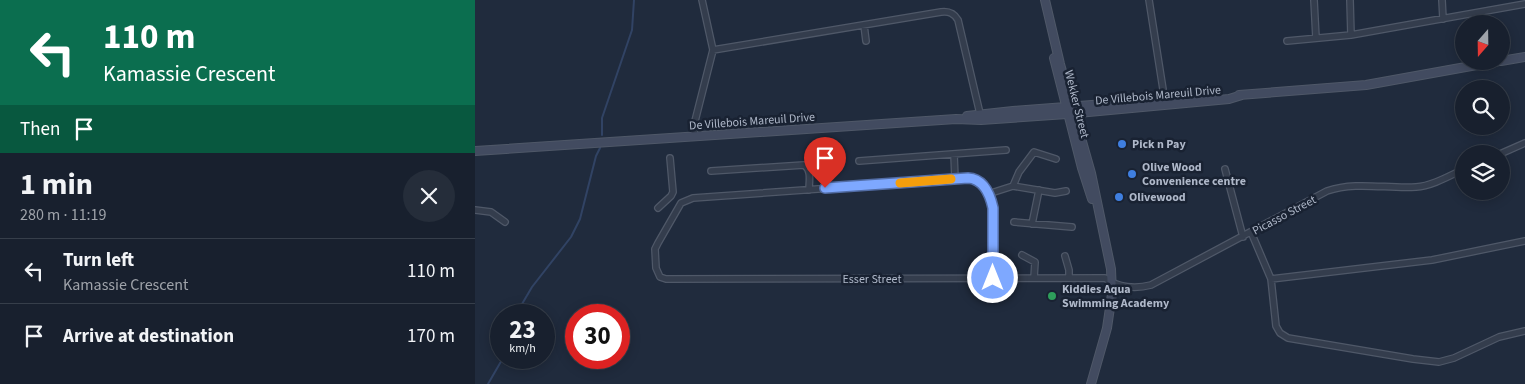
<!DOCTYPE html>
<meta charset="utf-8">
<style>
body{margin:0;font-family:"Source Sans 3",sans-serif;background:#252d3a;color:#f1f3f6;height:100vh;display:flex;flex-direction:column;font-size:19px;white-space:nowrap}
*{box-sizing:border-box;margin:0}
p{font-size:16px;color:#9fa3aa}
.icon{flex:none;width:28px;height:28px;fill:none;stroke:currentColor;stroke-width:2;stroke-linecap:round;stroke-linejoin:round}
.map{position:relative;flex:1;overflow:hidden}
.details{display:flex;flex-direction:column;background:#18202e;width:475px}
.details>*{flex:none}
.banner{background:#0b6e4f;color:#fff;overflow:hidden}
.needle{width:32px;rotate:200deg}
.tools{position:absolute;left:980px;top:15px;display:grid;gap:10px}
.tools a{display:grid;place-items:center;width:55px;height:55px;border-radius:50%;background:#18202e;box-shadow:0 2px 12px #0003,0 0 0 1px #363e4a;font-size:25px}
.speed{position:absolute;left:15px;top:304px;display:flex;gap:10px;font-size:25px;font-weight:700;text-align:center}
.speed>*{display:grid;place-content:center;width:65px;height:65px;border-radius:50%;background:#18202e;box-shadow:0 2px 12px #0003,0 0 0 1px #363e4a;line-height:1}
.speed small{font-size:12px;font-weight:400}
.speed .limit{border:8px solid #d22;background:#fff;color:#111}
.pin{position:absolute;display:grid;place-items:center;width:42px;height:42px;color:#fff;margin:-51px -21px;border-radius:50% 50% 50% 0;rotate:-45deg;box-shadow:0 0 5px #0007}
.pin .icon{rotate:45deg}
.me{position:absolute;width:55px;margin:-28px;rotate:0deg;stroke-linejoin:round;filter:drop-shadow(0 0 4px #0008)}
.turn{display:flex;align-items:center;gap:18px;height:105px;padding:0 20px;font-size:22px}
.turn .icon{width:65px;height:65px;stroke-width:2.5}
.turn b{display:block;font-size:35px;line-height:42px}
.then{display:flex;align-items:center;height:48px;padding:0 20px;background:#0003;gap:10px;font-size:19px}
.round{display:grid;place-items:center;flex:none;width:52px;height:52px;border-radius:26px;background:#252d3a}
.headline{display:flex;align-items:center;justify-content:space-between;height:85px;padding:0 20px}
h1{font-size:30px;font-weight:700;line-height:38px}
ul{padding:0;list-style:none}
li{display:flex;align-items:center;gap:15px;height:65px;padding:0 20px;border-top:1px solid #363e4a}
li div{flex:1}
li b{display:block;font-size:19px}
li em{font-style:normal}
main{display:flex;flex:1;min-height:0}
.map>svg:first-child{display:block}
</style>
<main>
<section class="details">
<div class="banner">
<div class="turn"><svg class="icon" aria-label="left" viewBox="0 0 24 24"><path d="M17 20v-9H6M10 6l-5 5 5 5"/></svg><div><b>110 m</b>Kamassie Crescent</div></div>
<div class="then">Then<svg class="icon" aria-label="arrive" viewBox="0 0 24 24"><path d="M6 21V4h12l-3 4 3 4H6"/></svg></div>
</div>
<div class="headline"><div><h1>1 min</h1><p>280 m · 11:19</p></div><a class="round"><svg class="icon" aria-label="close" viewBox="0 0 24 24"><path d="M6 6l12 12M18 6L6 18"/></svg></a></div>
<ul>
<li><svg class="icon" aria-label="left" viewBox="0 0 24 24"><path d="M17 20v-9H6M10 6l-5 5 5 5"/></svg><div><b>Turn left</b><p>Kamassie Crescent</p></div><em>110 m</em></li>
<li><svg class="icon" aria-label="arrive" viewBox="0 0 24 24"><path d="M6 21V4h12l-3 4 3 4H6"/></svg><div><b>Arrive at destination</b></div><em>170 m</em></li>
</ul>
</section>
<div class="map">
<svg width="1050" height="384" viewBox="0 0 1050 384">
<rect width="100%" height="100%" fill="#202b3d"/>
<g fill="none" stroke-linecap="round" stroke-linejoin="round">
<path stroke="#314364" stroke-width="2" d="M127,135V118L157,30L159,0
M46,315L47,304L57,287L96,237L105,219L121,156L125,148
M13,384L28,358"/>
<defs>
<path id="street" d="M674,0L690,102
M839,0L841,38
M875,0L876,35
M967,0L968,19
M389,25L391,41
M812,41L876,35L1050,4
M238,50L466,12C474,11 479,13 483,20L506,118
M219,137L220,121L238,50L227,0
M479,154L480,179
M1025,154L1050,143
M384,161L531,150
M750,169L768,237
M236,171L329,165C337,170 334,182 334,190
M538,186L544,172L559,152L581,159
M513,194L538,186L580,193L591,191
M183,208L196,196L198,192L195,158
M0,210L16,212L30,222
M539,222L597,227
M557,224L564,190
M776,232L796,279L801,326L805,333L813,338L938,359L964,362L979,358L1024,337L1050,331
M547,255L560,262L559,278
M590,256L594,270V278
M518,278L516,201L508,183L497,178L218,198L206,203L183,243L180,249L181,268L185,277L191,279L630,278C643,288 661,289 676,285L852,191C881,181 912,189 941,187C957,186 974,176 989,169
M796,279L957,260L1050,241"/>
<path id="secondary" d="M570,0L585,64L616,173L636,269L637,294L632,328L616,384
M579,58L607,168L617,199
M1026,61L1050,57
M764,95L891,85L1024,61
M492,116L538,111L735,96
M0,151L481,119L506,120L592,114L754,99L767,95"/>
</defs>
<use href="#street" stroke="#4f5868" stroke-width="8"/>
<use href="#secondary" stroke="#4f5868" stroke-width="10"/>
<use href="#street" stroke="#343d4d" stroke-width="5.5"/>
<use href="#secondary" stroke="#424b60" stroke-width="8"/>
</g>
<g fill="none" stroke-linecap="round" stroke-linejoin="round">
<defs>
<path id="route" d="M350,188L493,178C509,179 515,194 518,208V278"/>
</defs>
<use href="#route" stroke="#526da6" stroke-width="12"/>
<use href="#route" stroke="#7ea8ff" stroke-width="9"/>
<path stroke="#f59e0b" stroke-width="9" d="M425,183L476,179"/>
</g>
<g fill="#3f7fe0" stroke="#192232" stroke-width="2">
<circle cx="647" cy="144" r="5"/>
<circle cx="657" cy="174" r="5"/>
<circle cx="644" cy="197" r="5"/>
</g>
<circle fill="#2e9e5b" stroke="#192232" stroke-width="2" cx="577" cy="296" r="5"/>
<g text-anchor="middle" stroke-width="5" stroke-linejoin="round" paint-order="stroke">
<g font-size="12" fill="#afb8c9" stroke="#192232">
<text transform="translate(683 95) rotate(-5)" y="4">De Villebois Mareuil Drive</text>
<text transform="translate(602 104) rotate(76)" y="4">Wekker Street</text>
<text transform="translate(277 121) rotate(-4)" y="4">De Villebois Mareuil Drive</text>
<text transform="translate(809 215) rotate(-28)" y="4">Picasso Street</text>
<text x="397" y="283">Esser Street</text>
</g>
<g font-size="12" font-weight="bold" fill="#afb8c9" stroke="#192232" text-anchor="start">
<text x="657" y="148">Pick n Pay</text>
<text x="667" y="171">Olive Wood<tspan x="667" dy="14">Convenience centre</tspan></text>
<text x="654" y="201">Olivewood</text>
<text x="587" y="293">Kiddies Aqua<tspan x="587" dy="14">Swimming Academy</tspan></text>
</g>
</g>
</svg>
<div class="tools">
<a><svg class="needle" viewBox="-14 -14 28 28"><path d="M0-13l5 13h-10z" fill="#e53935"/><path d="M0 13l5-13h-10z" fill="#9fa3aa"/></svg></a>
<a><svg class="icon" aria-label="search" viewBox="0 0 24 24"><circle cx="10" cy="10" r="6"/><path d="M15 15l6 6"/></svg></a>
<a><svg class="icon" aria-label="layers" viewBox="0 0 24 24"><path d="M12 4l9 5-9 5-9-5zM3 14l9 5 9-5"/></svg></a>
</div>
<div class="speed"><div>23<small>km/h</small></div><div class="limit">30</div></div>
<div class="pin" style="left:350px;top:188px;background:#d93025"><svg class="icon" aria-label="arrive" viewBox="0 0 24 24"><path d="M6 21V4h12l-3 4 3 4H6"/></svg></div>
<svg class="me" style="left:518px;top:278px" viewBox="-20 -20 40 40"><circle r="17" fill="#7ea8ff" stroke="#fff" stroke-width="3"/><path d="M0-11L8 9 0 5-8 9z" fill="#fff"/></svg>
</div>
</main>
